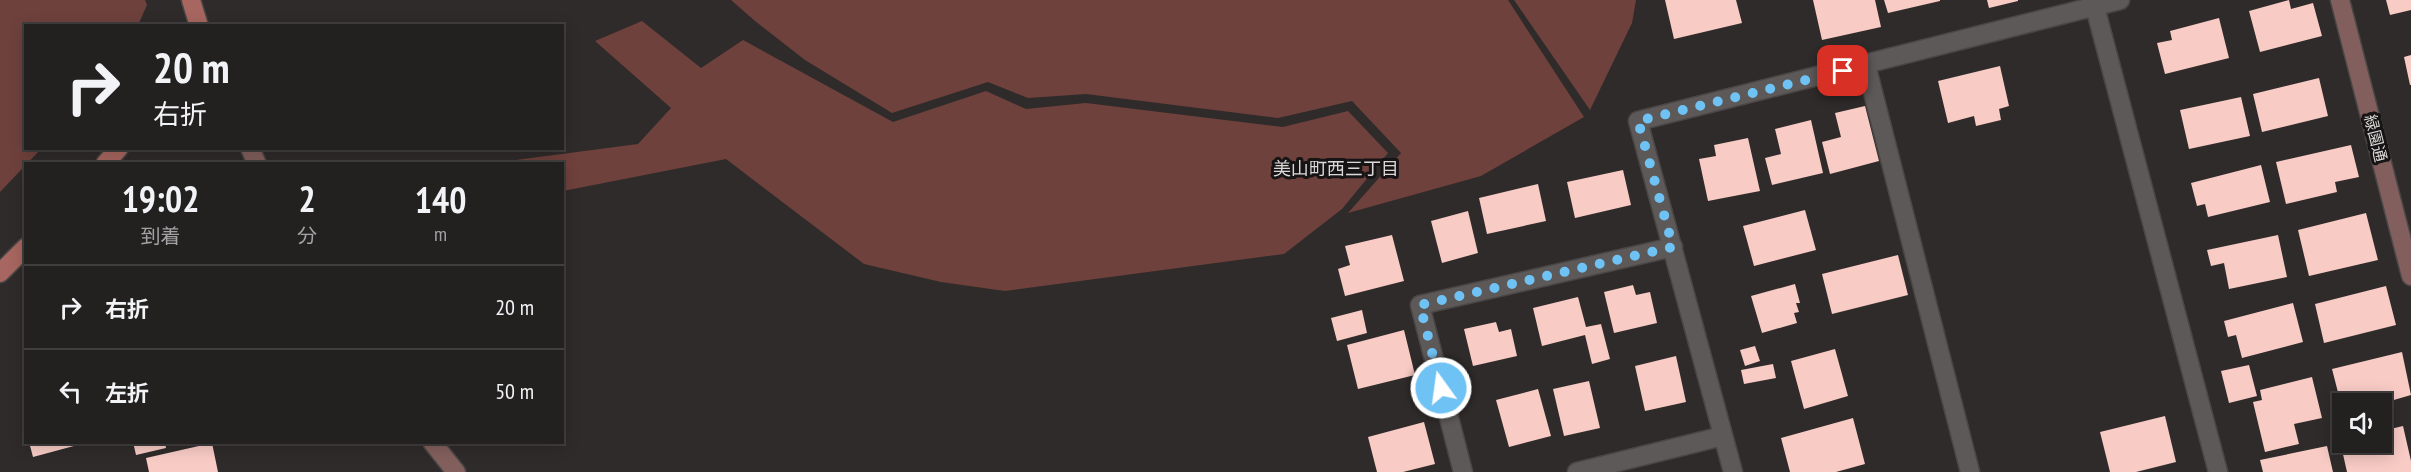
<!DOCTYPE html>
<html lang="ja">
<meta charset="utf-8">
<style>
body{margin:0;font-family:"PT Sans Narrow","Noto Sans JP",sans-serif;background:#2f2d2d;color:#f1f3f6;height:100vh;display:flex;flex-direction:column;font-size:22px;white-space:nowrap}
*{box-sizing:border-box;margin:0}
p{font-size:20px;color:#a3a3a5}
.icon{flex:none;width:33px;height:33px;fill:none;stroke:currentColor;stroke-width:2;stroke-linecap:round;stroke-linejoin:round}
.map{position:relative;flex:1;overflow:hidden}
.side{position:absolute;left:24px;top:162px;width:540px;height:282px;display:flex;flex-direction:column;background:#232020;border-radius:0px;box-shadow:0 3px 15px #0003,0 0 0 2px #403e3e}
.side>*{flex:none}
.hud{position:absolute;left:24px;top:24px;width:540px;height:126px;border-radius:0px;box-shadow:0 3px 15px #0003,0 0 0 2px #403e3e;background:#232020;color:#f1f3f6;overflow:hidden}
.controls{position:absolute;left:2332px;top:393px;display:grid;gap:12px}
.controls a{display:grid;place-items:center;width:60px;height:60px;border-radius:0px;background:#232020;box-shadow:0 3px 15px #0003,0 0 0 2px #403e3e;font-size:30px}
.pin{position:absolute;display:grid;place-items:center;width:51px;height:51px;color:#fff;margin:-26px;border-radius:12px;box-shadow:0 3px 9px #0006}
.me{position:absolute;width:66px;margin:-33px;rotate:346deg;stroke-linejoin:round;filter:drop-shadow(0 0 4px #0008)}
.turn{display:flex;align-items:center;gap:21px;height:126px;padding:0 30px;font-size:27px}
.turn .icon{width:78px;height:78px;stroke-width:2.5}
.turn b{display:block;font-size:42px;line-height:51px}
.eta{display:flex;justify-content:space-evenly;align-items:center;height:102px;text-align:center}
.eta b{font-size:36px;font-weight:700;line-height:42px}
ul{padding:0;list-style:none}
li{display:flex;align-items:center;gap:18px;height:84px;padding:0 30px;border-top:2px solid #403e3e}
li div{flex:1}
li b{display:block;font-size:22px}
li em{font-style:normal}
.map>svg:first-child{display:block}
</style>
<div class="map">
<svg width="2411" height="472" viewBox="0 0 2411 472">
<rect width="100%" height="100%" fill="#2f2b2a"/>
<path fill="#6f413c" d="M0,0H145L147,5L138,25L26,26V148L41,149L0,192Z
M731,0H1508L1584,117L1481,176L1348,213L1401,153L1352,101L1278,118L1086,94L1028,98L988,82L892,113L805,60L755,21Z
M1514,0H1636L1632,23L1590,110Z
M642,21L701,68L743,40L893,122L986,91L1026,109L1086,103L1283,127L1348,111L1388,153L1342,209L1284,254L1005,291L941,282L864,264L726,159L563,191L562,164L493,163L638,144L671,108L595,41Z"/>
<path fill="#f8cbc5" d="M1665,0H1736L1742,23L1674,39Z
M1813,0H1875L1881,27L1822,40Z
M1884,0H1940V1L1888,13Z
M1987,0H2018V1L1989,8Z
M2289,0L2291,9L2313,3L2322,36L2260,52L2249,11Z
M2386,0H2411V10L2390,15Z
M2219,18L2229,58L2165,74L2157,43L2172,40L2170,31Z
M2411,55V85H2410L2404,57Z
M2000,66L2009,106L1999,109L2001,120L1976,126L1974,116L1948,123L1938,81Z
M2319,78L2328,116L2262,132L2253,94Z
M2241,97L2250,136L2189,149L2180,110Z
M1865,106L1879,161L1830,174L1822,142L1841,137L1835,113Z
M1811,120L1823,173L1772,185L1765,158L1781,154L1775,129Z
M1748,138L1760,191L1708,201L1699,159L1716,156L1714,145Z
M2351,145L2359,177L2335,182L2337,192L2286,204L2276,162Z
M2261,165L2270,202L2208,217L2205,204L2197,206L2191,183Z
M1623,170L1631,205L1575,218L1567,182Z
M1538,184L1546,221L1487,234L1479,198Z
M1805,210L1816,250L1754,266L1743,226Z
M1468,211L1478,253L1442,263L1431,221Z
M2366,213L2378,260L2309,276L2298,230Z
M1392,235L1404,281L1345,296L1338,269L1350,265L1345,246Z
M2278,235L2287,277L2229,289L2224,263L2211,266L2207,250Z
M1898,255L1908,295L1832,314L1822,274Z
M1795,284L1800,303H1796L1799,312L1794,313L1797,323L1762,333L1751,296Z
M1633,285L1636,295L1650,292L1657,323L1614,333L1604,292Z
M2386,286L2396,325L2324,343L2315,304Z
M1578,297L1586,327L1601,324L1610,359L1592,364L1585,335L1542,346L1533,308Z
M2293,303L2303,342L2242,358L2236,335L2228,337L2224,321Z
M1362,310L1367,333L1337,341L1331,318Z
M1496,322L1499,332L1511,329L1517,356L1473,366L1464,329Z
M1404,330L1415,375L1358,389L1347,345Z
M1755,346L1760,361L1745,366L1740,350Z
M1835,349L1848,396L1804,409L1791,361Z
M2402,352L2411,395L2380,404H2343L2342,408L2332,369Z
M1676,356L1686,402L1645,411L1635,366Z
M1773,364L1776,378L1744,384L1741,370Z
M2249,365L2257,396L2229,403L2221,371Z
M2312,377L2322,418L2294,424L2299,444L2265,452L2253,402L2262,400L2260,390Z
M1589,381L1600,428L1564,436L1553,389Z
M1538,389L1551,436L1509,447L1496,400Z
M2165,416L2176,462L2136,472H2110L2100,432Z
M1853,418L1865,464L1836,472H1790L1781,438Z
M1424,422L1435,464L1403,472H1377L1368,437Z
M2403,426L2411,461V472H2347L2340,441L2382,442V431Z
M29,442H85V443L33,457Z
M133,442H165L166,448L136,455Z
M212,443L218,472H149L146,458Z
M2327,446L2333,472H2263L2260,460Z"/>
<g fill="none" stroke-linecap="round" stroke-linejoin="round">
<defs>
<path id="street" d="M2095,7L2218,472
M1866,65L1970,472
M1463,472L1420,305L1673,247
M1577,472L1723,436
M1733,472L1638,121L2120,0"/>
<path id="secondary" d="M2340,0L2411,276
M250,148L257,164
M432,442L456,472"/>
<path id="primary" d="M191,0L199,26
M105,164L119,148
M0,273L26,247"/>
</defs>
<use href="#street" stroke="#4a4646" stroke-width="21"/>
<use href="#secondary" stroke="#4a4646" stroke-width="21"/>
<use href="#primary" stroke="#4a4646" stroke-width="21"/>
<use href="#street" stroke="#5e5959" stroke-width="18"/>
<use href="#secondary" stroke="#825f5c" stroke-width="18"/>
<use href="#primary" stroke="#a7665f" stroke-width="18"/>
</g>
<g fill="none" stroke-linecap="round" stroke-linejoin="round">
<path stroke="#6fc2f4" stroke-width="10" stroke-dasharray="0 18" d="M1441,388L1420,305L1673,247L1638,121L1843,71"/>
</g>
<g text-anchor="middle" stroke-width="6" stroke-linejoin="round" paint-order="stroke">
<g font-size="16" fill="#dbd8d8" stroke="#161414">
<text transform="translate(2376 138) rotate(76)" y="6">緑園通</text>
</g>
<g font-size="18" fill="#dbd8d8" stroke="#161414">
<text x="1336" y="175">美山町西三丁目</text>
</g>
</g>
</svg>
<div class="controls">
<a><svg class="icon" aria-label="sound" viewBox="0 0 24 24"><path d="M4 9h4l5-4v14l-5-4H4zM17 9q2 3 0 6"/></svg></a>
</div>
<div class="pin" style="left:1843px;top:71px;background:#d93025"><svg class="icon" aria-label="arrive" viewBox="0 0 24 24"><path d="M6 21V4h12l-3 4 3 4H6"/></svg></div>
<svg class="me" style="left:1441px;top:388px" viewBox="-20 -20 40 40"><circle r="17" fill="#6fc2f4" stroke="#fff" stroke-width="3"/><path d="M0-11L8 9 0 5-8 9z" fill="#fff"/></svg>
<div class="hud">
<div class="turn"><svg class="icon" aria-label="right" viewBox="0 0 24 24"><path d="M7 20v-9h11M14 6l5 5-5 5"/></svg><div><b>20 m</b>右折</div></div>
</div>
<section class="side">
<div class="eta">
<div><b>19:02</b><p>到着</p></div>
<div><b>2</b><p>分</p></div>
<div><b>140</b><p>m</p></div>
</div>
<ul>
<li><svg class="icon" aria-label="right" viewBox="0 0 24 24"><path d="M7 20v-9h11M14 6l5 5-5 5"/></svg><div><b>右折</b></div><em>20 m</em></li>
<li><svg class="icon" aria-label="left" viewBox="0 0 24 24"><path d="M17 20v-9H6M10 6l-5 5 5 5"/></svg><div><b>左折</b></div><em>50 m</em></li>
</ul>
</section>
</div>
